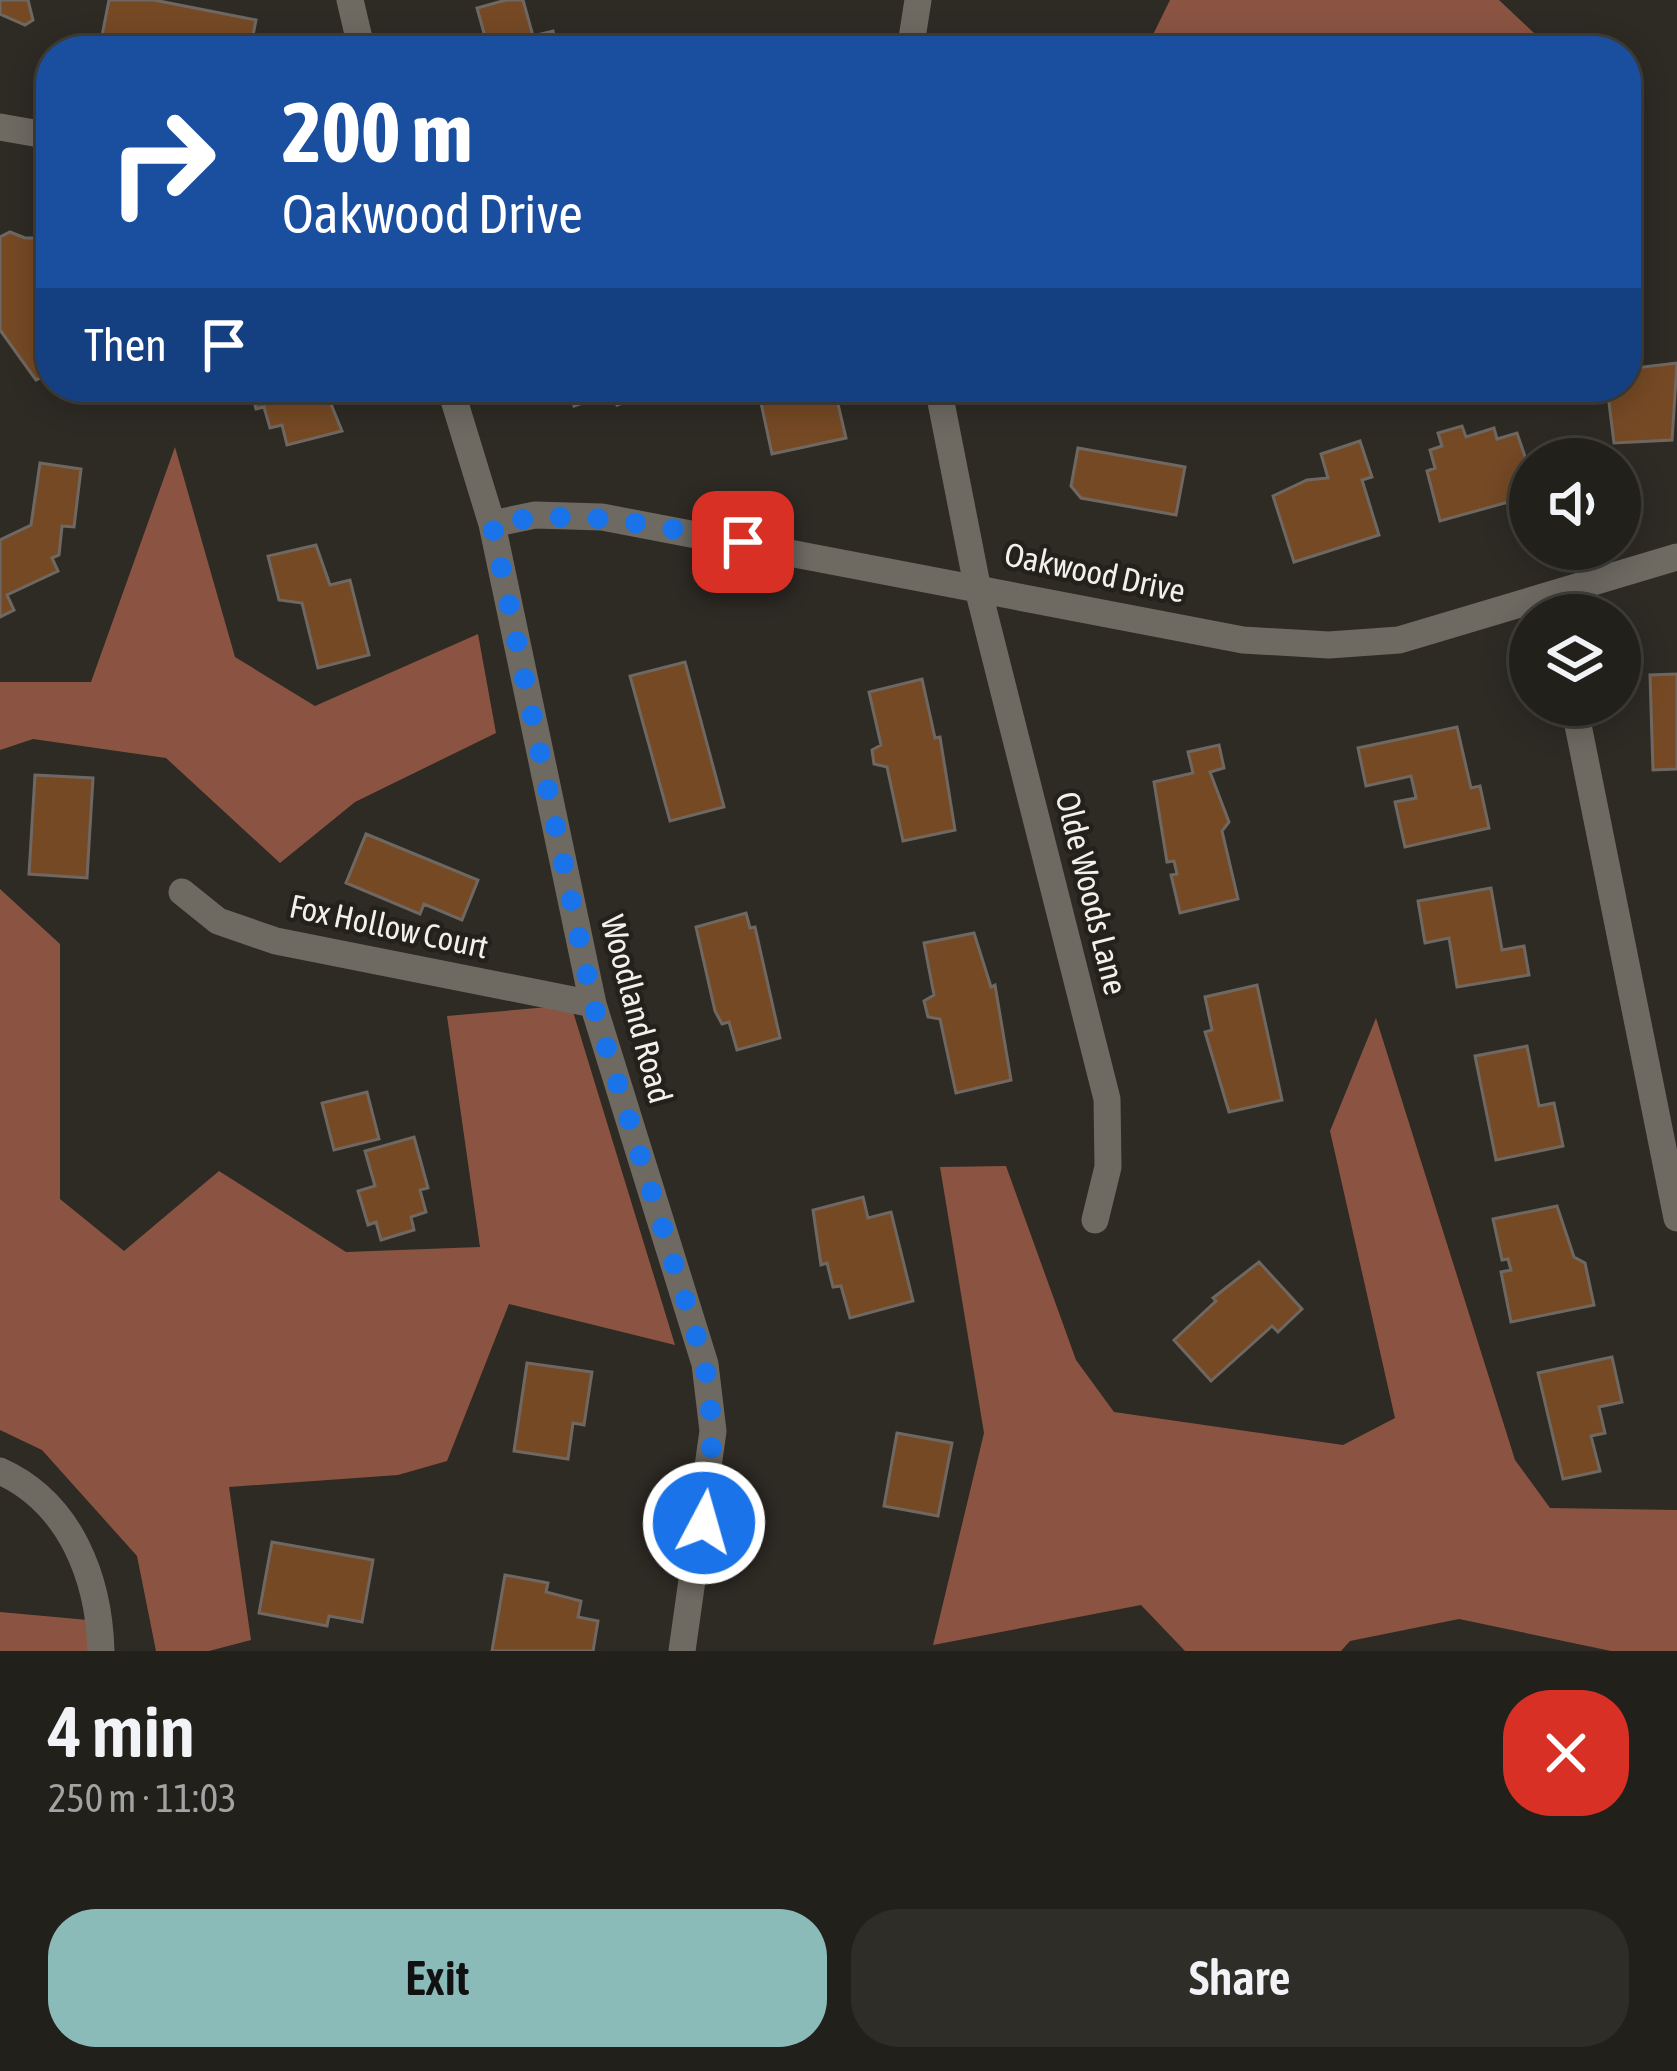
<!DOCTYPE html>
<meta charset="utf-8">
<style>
body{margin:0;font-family:"Asap Condensed",sans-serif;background:#2e2d28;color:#f1f3f6;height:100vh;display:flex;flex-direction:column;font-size:45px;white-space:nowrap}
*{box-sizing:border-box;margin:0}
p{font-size:39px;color:#a2a3a3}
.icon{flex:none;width:66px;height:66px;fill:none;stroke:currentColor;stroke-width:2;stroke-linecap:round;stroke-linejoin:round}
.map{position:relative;height:1651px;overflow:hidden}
.drawer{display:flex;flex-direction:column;background:#22201b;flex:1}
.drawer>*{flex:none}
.banner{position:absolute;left:36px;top:36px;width:1605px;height:366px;border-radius:48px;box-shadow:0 6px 30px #0003,0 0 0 3px #3f3e3a;background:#1a4fa0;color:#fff;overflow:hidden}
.tools{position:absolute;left:1509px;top:438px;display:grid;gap:24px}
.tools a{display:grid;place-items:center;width:132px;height:132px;border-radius:50%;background:#22201b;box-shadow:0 6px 30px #0003,0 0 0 3px #3f3e3a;font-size:60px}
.pin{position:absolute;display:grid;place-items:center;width:102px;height:102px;color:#fff;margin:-51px;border-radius:24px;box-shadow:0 6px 18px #0006}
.me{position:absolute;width:132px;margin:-66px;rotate:6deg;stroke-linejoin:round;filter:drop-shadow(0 0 9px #0008)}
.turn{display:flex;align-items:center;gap:42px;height:252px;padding:0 48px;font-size:54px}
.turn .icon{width:156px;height:156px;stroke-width:2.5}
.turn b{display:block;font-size:84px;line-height:102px}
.then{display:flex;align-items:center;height:114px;padding:0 48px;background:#0003;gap:24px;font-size:45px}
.round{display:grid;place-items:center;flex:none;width:126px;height:126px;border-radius:48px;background:#2e2d28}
.headline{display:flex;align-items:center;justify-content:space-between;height:204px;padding:0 48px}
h1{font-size:72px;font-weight:600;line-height:90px}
.action{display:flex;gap:24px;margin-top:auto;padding:24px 48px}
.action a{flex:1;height:138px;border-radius:48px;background:#8bbbb9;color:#111;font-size:48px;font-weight:600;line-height:138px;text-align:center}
.action a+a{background:#2e2d28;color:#f1f3f6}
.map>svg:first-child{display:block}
</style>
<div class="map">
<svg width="1677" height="1651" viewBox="0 0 1677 1651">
<rect width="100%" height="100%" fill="#2e2a24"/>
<path fill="#8b5442" d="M1170,0H1499L1553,51H1145Z
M175,447L235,657L315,706L478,634L496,733L355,802L280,863L166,758L33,739L0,750V682H91Z
M0,889L60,944V1199L124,1251L219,1171L346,1252L480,1247L447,1016L571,1005L675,1345L509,1304L447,1461L398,1475L229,1487L251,1640L209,1651H156L137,1556L42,1450L0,1430Z
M1376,1018L1515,1460L1550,1508L1677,1510V1651H1611L1459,1619L1350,1641L1341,1651H1185L1141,1605L933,1645L984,1433L940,1167L1006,1166L1076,1360L1114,1412L1343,1445L1395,1418L1330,1131Z
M0,1612L99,1621L101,1651H0Z"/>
<path fill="#754924" stroke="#6f6862" stroke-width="3" d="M0,0H28L33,20L25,25L0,14Z
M109,0H154L256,20L250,51H127L100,46Z
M506,0H523L533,36L553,31L559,51H489L477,8Z
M10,232L25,238H51V372L36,380L0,330V237Z
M1677,363L1672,440L1614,443L1607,387H1626V369Z
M250,387H324L342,431L287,445L282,425L270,428L264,407L256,409Z
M568,387H642L645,395L617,405L613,392L574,406Z
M771,387H834L846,438L772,454L761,403L774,400Z
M1462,426L1466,437L1494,428L1497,439L1517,433L1530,471V496L1440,521L1427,471L1435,468L1430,450L1442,446L1438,433Z
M1360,441L1372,477L1362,480L1379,535L1294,562L1273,496L1307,480L1328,478L1321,454Z
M1078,448L1185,467L1176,515L1081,498L1071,486Z
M40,463L81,469L74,527L62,526L59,555L52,558L58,571L7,595L14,610L0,617V540L31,525Z
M316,545L330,585L350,580L369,655L318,668L302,603L279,600L268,556Z
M685,662L724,807L670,821L630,676Z
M1677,674V769L1653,770L1650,675Z
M922,679L935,738L940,737L955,830L903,841L887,767L874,764L872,750L881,745L869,692Z
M1457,727L1471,788L1480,786L1489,828L1405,847L1395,802L1416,798L1411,776L1366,786L1358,748Z
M1219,745L1224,768L1210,772L1229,822L1222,831L1238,899L1180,913L1171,875L1177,874L1174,861L1167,862L1154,782L1193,773L1188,752Z
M35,775L93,778L87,878L29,874Z
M366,834L478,880L462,920L424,904L420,914L346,883Z
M1491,888L1502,950L1524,946L1529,975L1457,987L1449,938L1425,943L1418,901Z
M746,913L750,928L755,927L780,1038L737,1050L729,1022L722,1024L715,1011L696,927Z
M974,933L991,987L995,985L1011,1080L956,1093L940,1019L928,1017L924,1001L934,995L924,943Z
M1257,985L1282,1100L1229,1112L1205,1032L1212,1030L1205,997Z
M1527,1046L1539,1106L1554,1103L1563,1146L1496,1160L1475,1056Z
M367,1092L379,1139L334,1150L322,1103Z
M414,1137L428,1188L420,1190L426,1212L411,1217L414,1230L381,1240L376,1222L368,1225L358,1191L375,1186L365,1151Z
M863,1197L868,1218L891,1212L913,1301L850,1318L841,1286L833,1287L827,1263L821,1265L813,1210Z
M1557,1206L1574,1257L1585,1263L1594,1305L1511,1322L1501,1272L1511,1270L1508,1259L1502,1260L1493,1219Z
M1259,1262L1302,1309L1278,1332L1272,1326L1211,1381L1174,1340L1216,1301L1213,1298Z
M1612,1357L1622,1402L1599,1407L1605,1433L1591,1436L1600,1471L1563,1479L1538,1373Z
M527,1363L592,1372L584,1425L573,1423L568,1459L514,1451Z
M897,1433L952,1443L938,1516L884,1506Z
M272,1542L373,1560L362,1622L329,1616L327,1626L259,1613Z
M505,1575L548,1583L546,1592L581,1601L578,1617L598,1621L593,1651H492Z"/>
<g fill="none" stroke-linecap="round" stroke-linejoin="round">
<path stroke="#6e6a62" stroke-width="27" d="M350,0L362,51
M910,51L918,0
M0,127L51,136
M450,387L492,524L593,1004L705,1364L713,1431L682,1651
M938,387L977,585L1107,1099L1108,1167L1095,1220
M492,524L535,515L602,517L1243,640L1329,645L1399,640L1677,557
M1574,705L1677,1218
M182,892L218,921L276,941L593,1004
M0,1471C71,1503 99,1579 101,1651"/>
</g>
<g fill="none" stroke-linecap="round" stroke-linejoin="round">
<path stroke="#1a73e8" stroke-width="21" stroke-dasharray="0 37.8" d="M704,1523L713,1431L705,1364L593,1004L492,524C578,506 658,527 743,542"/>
</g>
<g text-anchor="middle" stroke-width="9" stroke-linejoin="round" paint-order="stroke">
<g font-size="33" fill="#f3f0ec" stroke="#24201a">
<text transform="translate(1095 572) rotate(12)" y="12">Oakwood Drive</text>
<text transform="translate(1092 893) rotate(76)" y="12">Olde Woods Lane</text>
<text transform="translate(389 926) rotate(12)" y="12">Fox Hollow Court</text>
<text transform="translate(637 1009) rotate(75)" y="12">Woodland Road</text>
</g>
</g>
</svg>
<div class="tools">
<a><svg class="icon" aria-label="sound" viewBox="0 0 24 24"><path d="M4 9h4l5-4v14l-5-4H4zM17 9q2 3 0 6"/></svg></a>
<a><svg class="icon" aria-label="layers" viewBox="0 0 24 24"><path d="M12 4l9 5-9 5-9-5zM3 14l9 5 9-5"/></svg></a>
</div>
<div class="pin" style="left:743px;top:542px;background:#d93025"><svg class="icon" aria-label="arrive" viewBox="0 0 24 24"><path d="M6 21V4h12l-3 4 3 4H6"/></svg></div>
<svg class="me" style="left:704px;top:1523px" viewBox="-20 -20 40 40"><circle r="17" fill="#1a73e8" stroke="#fff" stroke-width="3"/><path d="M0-11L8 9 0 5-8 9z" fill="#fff"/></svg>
<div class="banner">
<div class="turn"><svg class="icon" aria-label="right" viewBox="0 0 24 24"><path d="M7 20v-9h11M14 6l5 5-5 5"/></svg><div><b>200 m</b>Oakwood Drive</div></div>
<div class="then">Then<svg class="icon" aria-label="arrive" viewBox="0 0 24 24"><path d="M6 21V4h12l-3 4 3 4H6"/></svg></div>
</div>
</div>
<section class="drawer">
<div class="headline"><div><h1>4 min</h1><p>250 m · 11:03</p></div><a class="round" style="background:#d93025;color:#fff"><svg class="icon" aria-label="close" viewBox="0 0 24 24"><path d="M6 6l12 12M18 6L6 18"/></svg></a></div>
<div class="action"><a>Exit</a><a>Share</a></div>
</section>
